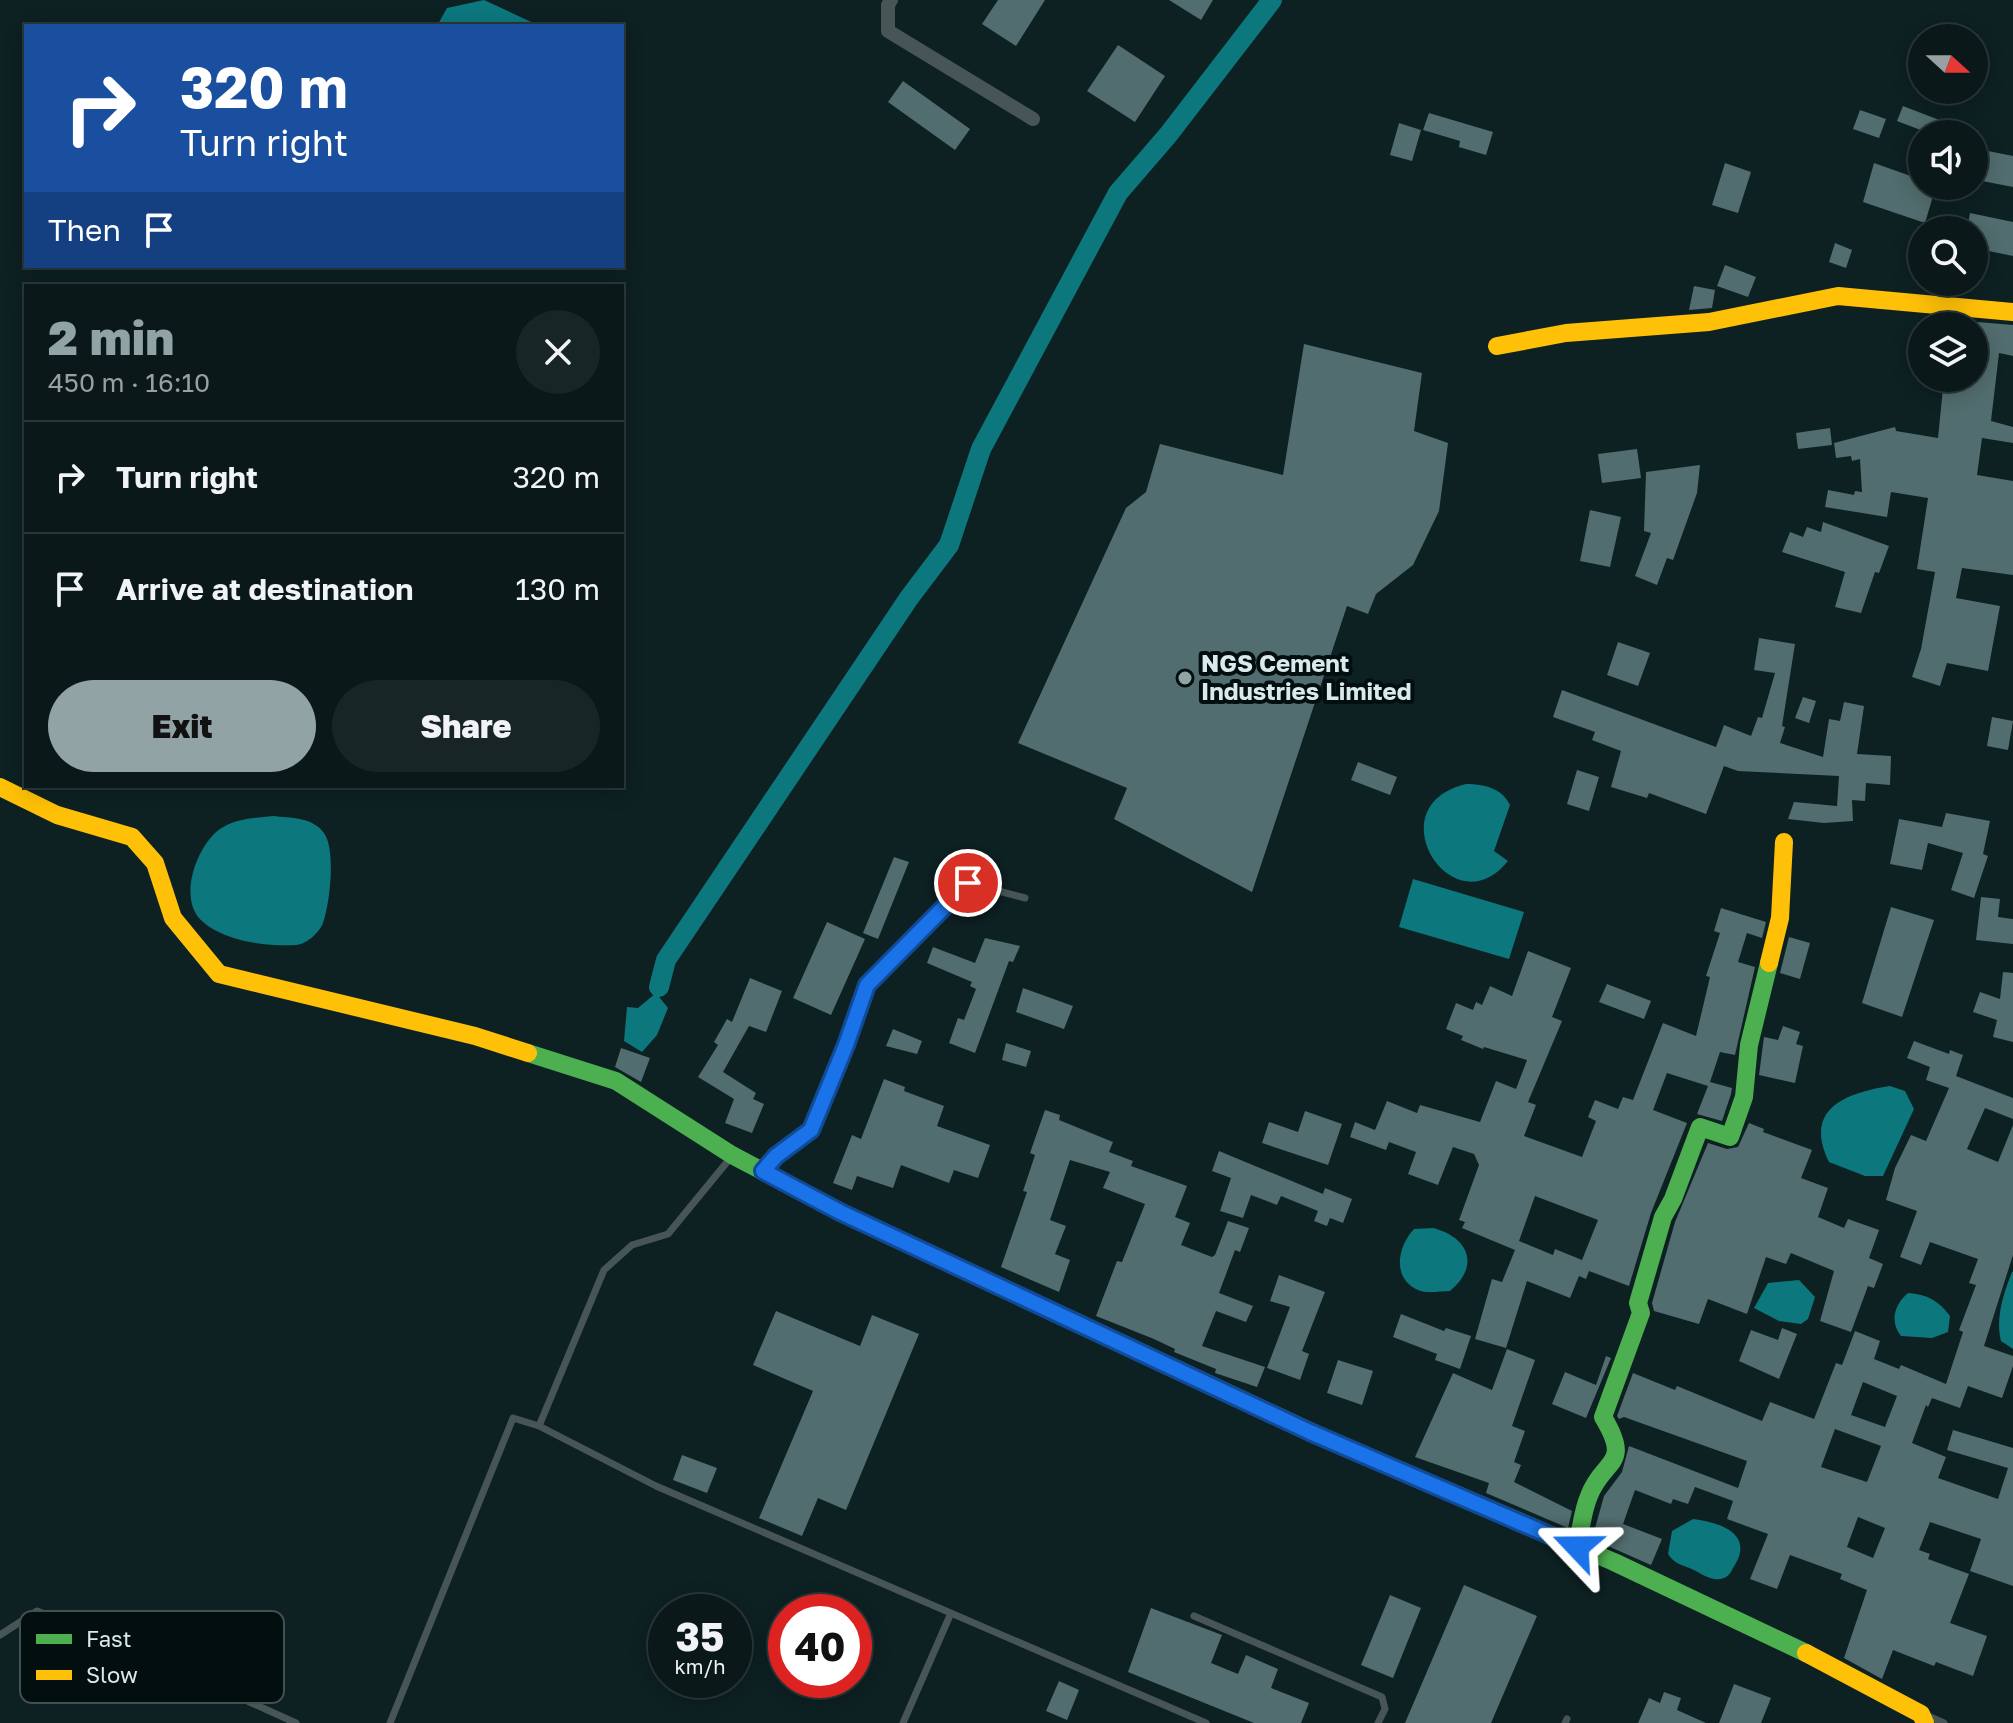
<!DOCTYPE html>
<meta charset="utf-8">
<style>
body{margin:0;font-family:"Golos Text",sans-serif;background:#182527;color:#f1f3f6;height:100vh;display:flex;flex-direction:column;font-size:30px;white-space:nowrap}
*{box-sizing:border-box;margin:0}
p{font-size:26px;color:#99a0a2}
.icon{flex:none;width:44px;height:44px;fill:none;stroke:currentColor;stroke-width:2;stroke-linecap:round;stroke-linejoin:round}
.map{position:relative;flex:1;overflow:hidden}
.sheet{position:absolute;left:24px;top:284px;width:600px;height:504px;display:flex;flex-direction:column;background:#0a181a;border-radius:0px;box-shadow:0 4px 20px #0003,0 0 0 2px #2a3739}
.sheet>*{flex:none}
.top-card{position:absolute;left:24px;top:24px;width:600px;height:244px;border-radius:0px;box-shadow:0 4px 20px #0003,0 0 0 2px #2a3739;background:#1a4fa0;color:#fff;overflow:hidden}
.needle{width:52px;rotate:111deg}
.fabs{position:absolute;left:1908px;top:24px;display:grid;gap:16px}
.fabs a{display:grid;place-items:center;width:80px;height:80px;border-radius:50%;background:#0a181a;box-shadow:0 4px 20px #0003,0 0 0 2px #2a3739;font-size:40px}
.speed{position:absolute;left:648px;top:1594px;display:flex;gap:16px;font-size:40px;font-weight:700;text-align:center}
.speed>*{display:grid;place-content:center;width:104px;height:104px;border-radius:50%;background:#0a181a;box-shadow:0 4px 20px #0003,0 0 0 2px #2a3739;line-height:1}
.speed small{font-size:20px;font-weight:400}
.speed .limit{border:12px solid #d22;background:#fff;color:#111}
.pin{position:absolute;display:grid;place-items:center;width:68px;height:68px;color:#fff;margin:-34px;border:4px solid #fff;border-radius:50%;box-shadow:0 2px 8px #0007}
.me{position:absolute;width:88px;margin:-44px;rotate:293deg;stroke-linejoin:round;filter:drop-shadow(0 0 6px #0008)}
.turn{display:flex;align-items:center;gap:28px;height:168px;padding:0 24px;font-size:36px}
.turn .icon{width:104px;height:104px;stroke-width:2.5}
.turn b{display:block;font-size:56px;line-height:68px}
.then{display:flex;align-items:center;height:76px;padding:0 24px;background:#0003;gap:16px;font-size:30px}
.round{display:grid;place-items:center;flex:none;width:84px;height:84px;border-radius:42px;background:#182527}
.overview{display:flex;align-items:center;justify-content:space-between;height:136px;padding:0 24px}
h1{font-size:48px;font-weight:800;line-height:60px;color:#91a3a5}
.button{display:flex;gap:16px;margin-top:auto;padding:16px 24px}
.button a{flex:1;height:92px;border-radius:48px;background:#91a3a5;color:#111;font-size:32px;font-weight:800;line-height:92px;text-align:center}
.button a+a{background:#182527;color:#f1f3f6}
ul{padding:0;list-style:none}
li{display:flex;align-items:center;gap:24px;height:112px;padding:0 24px;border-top:2px solid #2a3739}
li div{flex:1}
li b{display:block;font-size:30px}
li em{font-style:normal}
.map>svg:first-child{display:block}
</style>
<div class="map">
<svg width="2013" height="1723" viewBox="0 0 2013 1723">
<rect width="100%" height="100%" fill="#0d2022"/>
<path fill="#0c777d" d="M484,0L540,26H437L447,8Z
M1466,784C1484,784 1502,788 1510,805L1494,851L1508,861C1453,930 1374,806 1466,784Z
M273,816C290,818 313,817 324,833C336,850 330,903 323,923C319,933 307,944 296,945C268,947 223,941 202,921C177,899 197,845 220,829C236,818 255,818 273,816Z
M1413,879L1524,912L1509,959L1399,927Z
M656,993L668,1008L657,1035L642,1052L624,1041L627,1007L638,1008Z
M1890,1086L1905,1091L1914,1109L1883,1176H1865L1829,1162C1803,1109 1845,1093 1890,1086Z
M1433,1228C1468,1237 1481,1265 1450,1291C1440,1291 1427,1294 1418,1290C1391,1278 1398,1246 1414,1229Z
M2012,1272H2013V1349L2001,1341C1995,1319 2004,1292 2012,1272Z
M1799,1280L1815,1297L1808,1319L1801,1324L1779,1321L1754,1308L1768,1283Z
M1908,1293C1927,1294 1939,1301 1950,1316L1948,1332L1932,1338L1901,1336C1889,1321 1895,1304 1908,1293Z
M1693,1519C1717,1522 1753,1532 1736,1563C1732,1569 1731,1575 1724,1578C1713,1582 1703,1575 1694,1570C1683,1565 1674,1564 1668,1554L1672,1531Z"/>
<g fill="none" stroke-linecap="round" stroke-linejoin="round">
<path stroke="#0c777d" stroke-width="20" d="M659,987L666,960L909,598L949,545L981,449L1118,193L1168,135L1272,0"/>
</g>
<path fill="#526d6f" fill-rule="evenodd" d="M998,0H1045L1016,46L982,24Z
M1169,0H1213L1201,20Z
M1118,45L1165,76L1135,122L1087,91Z
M903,81L970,129L955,150L888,102Z
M1903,106L1973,133V134H1931L1897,121Z
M1860,110L1886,119L1879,138L1853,129Z
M1429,113L1493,132L1486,155L1459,147L1460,141L1423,130Z
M1399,123L1421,130L1412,161L1390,155Z
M1988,151L2013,156V187L1982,181Z
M1725,163L1751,172L1738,213L1712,205Z
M1874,163L1922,180V186H1936L1925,223L1863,202Z
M1970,213L2013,222V256L1974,248V230H1967Z
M1835,243L1852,250L1846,268L1829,262Z
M1725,265L1756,277L1748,297L1717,286Z
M1694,286L1715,290L1712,308L1689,310Z
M1977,322L2013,325V356L1999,353L1991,421L2013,427V443L1982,438L1977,475L2013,481V575L1962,568L1956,598L2000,606L1988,671L1947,663L1940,686L1912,677L1921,649L1935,572L1917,569L1928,498L1891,492L1887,517L1825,507L1828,490L1854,495L1855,491L1862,492L1860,459L1852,461L1851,456L1836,458L1834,443L1895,427L1896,431L1938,438L1944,378H1974Z
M1304,344L1422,373L1414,431L1448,443L1439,511L1413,565L1376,594L1368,614L1347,606L1252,892L1114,819L1127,788L1018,743L1126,508L1146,492L1160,444L1283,475Z
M1830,428L1832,445L1798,449L1796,433Z
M1637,449L1641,478L1602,483L1598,454Z
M1700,465L1697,493L1673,560L1667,558L1657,585L1635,576L1651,533L1644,531L1646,472Z
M1590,510L1621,517L1610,567L1580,561Z
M1823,522L1889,546L1879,573L1875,572L1861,613L1835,607L1845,572L1782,552L1790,532L1803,537L1807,527L1821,532Z
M1759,638L1795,644L1782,726L1785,727L1780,743L1823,757L1829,719L1840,721L1844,702L1864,706L1857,754L1891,756L1890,785L1866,783L1865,801L1852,800L1853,821L1824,823L1788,819L1794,802L1837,806L1839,776L1738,771L1724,766L1706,814L1649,793L1647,798L1611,787L1621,751L1592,740L1595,732L1553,717L1562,690L1716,747L1724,725L1751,736L1758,717L1762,718L1775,673L1754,670Z
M1618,642L1650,653L1638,686L1607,675Z
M1803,697L1816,701L1809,723L1795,718Z
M1992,717L2013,721L2008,750L1987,746Z
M1358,762L1397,777L1390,795L1351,780Z
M1577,770L1599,777L1589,811L1567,804Z
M1946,813L1990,821L1983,854L1988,856L1974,898L1951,890L1963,853L1928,843L1922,870L1890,864L1899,819L1942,827Z
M894,857L909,862L878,939L863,933Z
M1981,897L2000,899L1998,917L2013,919V944L1976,940Z
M1891,907L1934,920L1902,1017L1862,1003Z
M1721,908L1766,922L1762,938L1747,933L1738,962L1755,967L1735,1055L1720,1052L1710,1082L1732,1088L1731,1094L1722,1121L1697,1114L1708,1086L1667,1073L1653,1110L1687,1123L1651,1213L1629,1286L1589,1271L1586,1279L1579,1276L1570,1298L1527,1281L1506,1348L1475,1339L1492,1279L1502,1282L1515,1250L1462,1228L1465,1222L1459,1220L1479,1165L1474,1154L1453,1147L1438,1185L1408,1174L1416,1152L1389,1142L1386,1150L1350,1137L1355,1122L1375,1130L1387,1101L1417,1113L1420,1105L1480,1122L1496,1081L1516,1089L1527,1060L1484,1047L1483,1049L1461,1040L1463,1036L1446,1029L1456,1003L1473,1010L1476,1002L1482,1005L1490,986L1512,996L1528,951L1571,968L1552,1017L1562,1021L1528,1102L1536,1105L1524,1136L1582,1157L1596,1121L1588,1117L1595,1100L1618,1109L1623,1097L1633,1100L1663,1023L1696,1036L1710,977L1706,976L1720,933L1714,931ZM1535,1196L1598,1220L1582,1260L1555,1249L1553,1255L1519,1241Z
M827,922L865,939L831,1015L793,998Z
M1789,937L1810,943L1800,979L1780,973Z
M985,938L1020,946L1013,962L1009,961L975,1053L949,1043L958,1018L964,1020L976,989L970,986L972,982L927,963L933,947L975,963Z
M2003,972L2013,973V1042L1993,1037L1997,1020L1973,1012L1980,992L2000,999Z
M750,978L782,991L766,1032L749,1026L723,1072L756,1093L753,1099L764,1104L752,1133L725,1123L734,1099L698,1077L718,1045L714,1042L727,1019L732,1022Z
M1607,984L1651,1001L1644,1019L1599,1002Z
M1023,988L1073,1006L1064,1029L1016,1012Z
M1783,1026L1800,1032L1796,1044L1803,1046L1795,1083L1759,1075L1764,1037L1778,1040Z
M893,1029L922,1041L917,1054L886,1046Z
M1914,1041L1949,1054L1950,1050L1963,1055L1956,1076L2013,1098V1119L1985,1108L1967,1149L1998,1162L2013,1125V1255L1984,1346L2013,1356V1366L2002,1398L1968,1386L1960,1408L1932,1398L1928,1407L1926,1405L1912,1443L1946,1457L1938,1478L1998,1499L2008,1468L1947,1450L1953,1430L2013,1448V1586L1970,1571L1981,1539L1930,1522L1919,1550L1930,1554L1928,1559L1969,1574L1950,1623L1987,1636L1973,1676L1936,1662L1934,1666L1893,1650L1882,1679L1844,1658L1867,1590L1840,1579L1842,1574L1790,1555L1777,1589L1750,1579L1768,1534L1727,1519L1733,1501L1695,1487L1688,1504L1673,1499L1671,1504L1635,1490L1623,1524L1662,1539L1651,1565L1592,1539L1604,1496L1622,1472L1629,1446L1738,1488L1747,1461L1624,1417L1619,1419L1617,1416L1633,1373L1675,1390L1677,1386L1762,1421L1770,1402L1814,1419L1836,1363L1842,1365L1855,1331L1880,1341L1874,1359L1899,1369L1901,1365L1946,1384L1963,1332L1959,1330L1976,1285L1969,1283L1978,1259L1930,1242L1921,1265L1900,1257L1917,1211L1886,1200L1895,1168L1911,1135L1926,1141L1949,1088L1926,1080L1930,1067L1907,1058ZM1863,1382L1897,1396L1885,1427L1851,1415ZM1835,1429L1881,1446L1867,1482L1821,1467ZM1858,1517L1885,1528L1873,1558L1847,1547Z
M1006,1043L1031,1051L1026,1067L1002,1060Z
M621,1048L650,1058L641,1082L615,1067Z
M884,1079L905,1087L904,1091L944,1106L937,1126L990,1145L978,1178L954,1170L949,1183L901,1165L893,1188L857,1176L852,1190L833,1183L852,1135L861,1139Z
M1045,1110L1060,1115L1059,1120L1113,1142L1109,1152L1133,1161L1131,1166L1187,1186L1175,1217L1190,1223L1181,1245L1212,1257L1215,1255L1228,1221L1249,1228L1240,1252L1235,1250L1219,1293L1253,1306L1246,1322L1216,1311L1202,1346L1265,1367L1257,1387L1215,1373L1216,1369L1174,1352L1175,1349L1154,1339L1096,1316L1117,1261L1122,1262L1145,1204L1103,1188L1110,1172L1070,1160L1050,1220L1066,1226L1055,1254L1070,1260L1059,1292L1001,1267L1027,1192L1023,1191L1035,1155L1030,1153Z
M1305,1111L1342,1124L1328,1165L1262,1143L1269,1122L1298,1132Z
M1749,1123L1764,1129L1763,1132L1812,1150L1801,1178L1828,1188L1818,1217L1844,1228L1848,1219L1879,1230L1869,1258L1883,1264L1874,1288L1868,1286L1851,1332L1820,1321L1834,1271L1791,1253L1786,1264L1766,1257L1747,1314L1708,1299L1699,1324L1654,1311L1652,1303L1675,1222L1708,1143L1727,1149L1738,1147Z
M1219,1151L1323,1194L1325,1188L1352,1199L1343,1223L1330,1218L1327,1226L1314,1221L1318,1211L1281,1196L1277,1205L1251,1195L1243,1218L1220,1211L1231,1178L1212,1171Z
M1279,1275L1325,1292L1302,1351L1309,1354L1300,1380L1267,1368L1290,1307L1270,1301Z
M776,1311L860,1346L872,1315L919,1334L846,1510L818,1498L802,1536L759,1518L813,1391L753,1365Z
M1401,1314L1444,1331L1446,1328L1471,1336L1460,1369L1435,1360L1437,1354L1393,1337Z
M1782,1328L1797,1334L1779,1379L1739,1361L1751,1330L1778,1340Z
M1507,1349L1535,1360L1512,1426L1525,1431L1514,1462L1521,1465L1514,1482L1572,1511L1568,1528L1486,1493L1489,1483L1415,1457L1453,1373L1492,1390Z
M1606,1356L1611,1358L1586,1418L1552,1404L1565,1372L1596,1385Z
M1338,1360L1373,1371L1362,1405L1327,1393Z
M682,1455L717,1468L707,1493L673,1480Z
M1464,1585L1537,1616L1491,1723H1405Z
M1390,1595L1421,1608L1393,1678L1361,1665Z
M1151,1608L1222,1635L1211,1663L1238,1674L1246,1655L1278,1669L1271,1688L1309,1703L1301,1723H1254L1128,1672Z
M1059,1681L1079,1690L1067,1720L1046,1711Z
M1734,1684L1771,1698L1761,1723H1719Z
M1664,1692L1681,1698L1677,1710L1706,1723H1638L1649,1698L1660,1703Z"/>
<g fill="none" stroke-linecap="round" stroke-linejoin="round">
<path stroke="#485556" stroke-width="7" d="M765,1169L776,1156L811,1130L846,1045L867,985L968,883L1025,898
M539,1426L604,1270L632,1245L668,1234L732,1156
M1194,1616L1382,1697L1385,1709L1378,1723
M0,1635L37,1611L117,1642L296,1723
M1928,1716L1944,1723
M390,1723L513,1418L539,1426L656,1486L1206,1723
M903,1723L951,1613
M1565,1723L1567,1719"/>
<path stroke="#485556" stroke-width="14" d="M891,0L888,5V31L1033,119"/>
<path stroke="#4caf50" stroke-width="18" d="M528,1053L616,1081L732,1155L840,1212L1039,1305
M1322,1437L1614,1562L1806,1653
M1577,1547C1581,1531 1582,1512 1589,1496C1603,1458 1633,1467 1603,1417L1641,1313L1638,1303L1663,1217L1673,1199L1700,1127L1730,1137L1744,1097L1749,1045L1769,963"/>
<path stroke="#ffc107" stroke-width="18" d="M1497,346L1566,333L1709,322L1838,296L2013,312
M0,787L57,815L132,837L155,863L173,918L219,974L475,1036L528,1053
M1769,963L1780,918L1784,842
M1039,1305L1322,1437
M1806,1653L1921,1714L1925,1723"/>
</g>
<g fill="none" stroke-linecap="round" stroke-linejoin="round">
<defs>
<path id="route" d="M968,883L867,985L846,1045L811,1130L776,1156L763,1171L840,1212L1310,1432L1577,1547"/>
</defs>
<use href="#route" stroke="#114b97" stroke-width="20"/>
<use href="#route" stroke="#1a73e8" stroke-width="14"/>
</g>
<circle fill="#91a3a5" stroke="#030e0f" stroke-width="3" cx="1185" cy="678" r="8"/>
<g text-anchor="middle" stroke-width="8" stroke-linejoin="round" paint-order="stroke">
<g font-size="24" font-weight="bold" fill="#d8eaeb" stroke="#030e0f" text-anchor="start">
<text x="1201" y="672">NGS Cement<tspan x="1201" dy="28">Industries Limited</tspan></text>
</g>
</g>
<rect x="20" y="1611" width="264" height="92" rx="12" fill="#030e0f" stroke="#435051" stroke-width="2"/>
<rect x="36" y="1634" width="36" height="10" fill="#4caf50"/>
<rect x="36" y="1670" width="36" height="10" fill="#ffc107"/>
<g font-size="22" fill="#d8eaeb">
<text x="86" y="1647">Fast</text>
<text x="86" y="1683">Slow</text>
</g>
</svg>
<div class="fabs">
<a><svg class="needle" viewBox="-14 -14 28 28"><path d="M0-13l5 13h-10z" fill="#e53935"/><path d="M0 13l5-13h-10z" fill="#99a0a2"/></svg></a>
<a><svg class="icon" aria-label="sound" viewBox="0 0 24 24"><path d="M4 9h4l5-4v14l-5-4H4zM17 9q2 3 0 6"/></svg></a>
<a><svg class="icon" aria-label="search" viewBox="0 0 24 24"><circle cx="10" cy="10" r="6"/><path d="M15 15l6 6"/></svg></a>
<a><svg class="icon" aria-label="layers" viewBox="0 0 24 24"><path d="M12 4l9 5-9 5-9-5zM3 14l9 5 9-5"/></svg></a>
</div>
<div class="speed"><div>35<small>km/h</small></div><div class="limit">40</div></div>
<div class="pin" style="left:968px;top:883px;background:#d93025"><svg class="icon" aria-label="arrive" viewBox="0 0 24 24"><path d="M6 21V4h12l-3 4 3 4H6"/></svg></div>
<svg class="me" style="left:1577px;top:1547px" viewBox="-20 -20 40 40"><path d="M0-17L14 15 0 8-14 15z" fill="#1a73e8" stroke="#fff" stroke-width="4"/></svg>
<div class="top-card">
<div class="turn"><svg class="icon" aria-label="right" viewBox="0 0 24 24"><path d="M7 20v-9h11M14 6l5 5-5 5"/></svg><div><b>320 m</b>Turn right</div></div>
<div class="then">Then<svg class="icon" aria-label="arrive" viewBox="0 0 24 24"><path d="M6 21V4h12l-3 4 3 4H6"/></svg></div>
</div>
<section class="sheet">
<div class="overview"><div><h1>2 min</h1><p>450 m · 16:10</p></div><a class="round"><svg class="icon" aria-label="close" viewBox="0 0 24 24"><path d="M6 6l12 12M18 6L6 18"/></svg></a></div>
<ul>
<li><svg class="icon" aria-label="right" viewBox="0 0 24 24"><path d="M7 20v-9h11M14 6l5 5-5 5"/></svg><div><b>Turn right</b></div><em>320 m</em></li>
<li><svg class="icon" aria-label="arrive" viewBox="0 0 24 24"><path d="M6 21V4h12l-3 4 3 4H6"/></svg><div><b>Arrive at destination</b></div><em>130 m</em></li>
</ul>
<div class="button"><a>Exit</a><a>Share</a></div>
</section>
</div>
